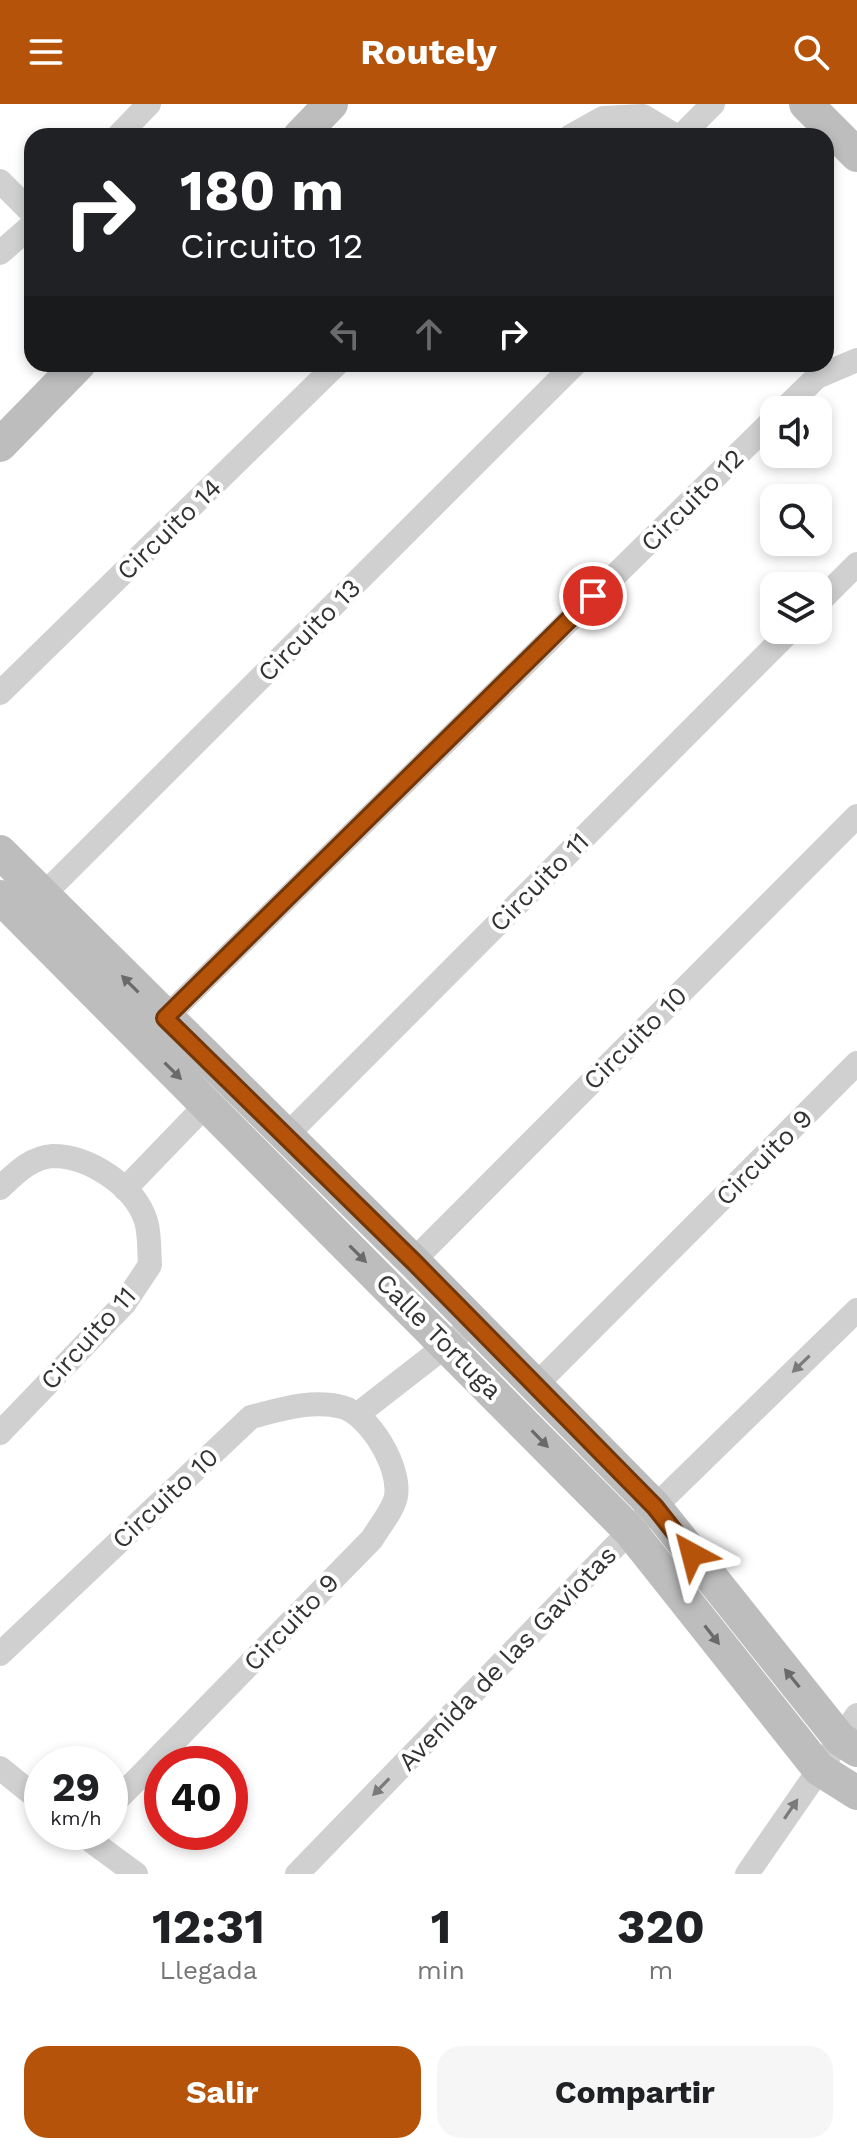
<!DOCTYPE html>
<html lang="es">
<style>
body{margin:0;font-family:"Work Sans",sans-serif;background:#f6f6f6;color:#202124;height:100vh;display:flex;flex-direction:column;font-size:30px;white-space:nowrap}
*{box-sizing:border-box;margin:0}
p{font-size:26px;color:#757577}
.icon{flex:none;width:44px;height:44px;fill:none;stroke:currentColor;stroke-width:2;stroke-linecap:round;stroke-linejoin:round}
.map{position:relative;height:1770px;overflow:hidden}
.drawer{display:flex;flex-direction:column;background:#fff;flex:1}
.drawer>*{flex:none}
.guide{position:absolute;left:24px;top:24px;width:810px;height:244px;border-radius:24px;box-shadow:0 4px 12px #0003;background:#202124;color:#fff;overflow:hidden}
.buttons{position:absolute;left:760px;top:292px;display:grid;gap:16px}
.buttons a{display:grid;place-items:center;width:72px;height:72px;border-radius:16px;background:#fff;box-shadow:0 4px 12px #0003;font-size:40px}
.speed{position:absolute;left:24px;top:1642px;display:flex;gap:16px;font-size:40px;font-weight:700;text-align:center}
.speed>*{display:grid;place-content:center;width:104px;height:104px;border-radius:50%;background:#fff;box-shadow:0 4px 12px #0003;line-height:1}
.speed small{font-size:20px;font-weight:400}
.speed .limit{border:12px solid #d22;background:#fff;color:#111}
.pin{position:absolute;display:grid;place-items:center;width:68px;height:68px;color:#fff;margin:-34px;border:4px solid #fff;border-radius:50%;box-shadow:0 2px 8px #0007}
.me{position:absolute;width:88px;margin:-44px;rotate:322deg;stroke-linejoin:round;filter:drop-shadow(0 0 6px #0008)}
.turn{display:flex;align-items:center;gap:28px;height:168px;padding:0 24px;font-size:36px}
.turn .icon{width:104px;height:104px;stroke-width:2.5}
.turn b{display:block;font-size:56px;line-height:68px}
.lanes{display:flex;align-items:center;height:76px;padding:0 24px;background:#0003;justify-content:center;gap:40px;direction:ltr}
.lanes .off{opacity:.35}
.eta{display:flex;justify-content:space-evenly;align-items:center;height:136px;text-align:center}
.eta b{font-size:48px;font-weight:700;line-height:56px}
.action{display:flex;gap:16px;margin-top:auto;padding:16px 24px}
.action a{flex:1;height:92px;border-radius:24px;background:#b45309;color:#fff;font-size:32px;font-weight:700;line-height:92px;text-align:center}
.action a+a{background:#f6f6f6;color:#202124}
header{display:flex;justify-content:space-between;align-items:center;height:104px;padding:0 24px;background:#b45309;color:#fff;font-size:36px;font-weight:700}
.map>svg:first-child{display:block}
</style>
<header><svg class="icon" aria-label="menu" viewBox="0 0 24 24"><path d="M4 6h16M4 12h16M4 18h16"/></svg>Routely<svg class="icon" aria-label="search" viewBox="0 0 24 24"><circle cx="10" cy="10" r="6"/><path d="M15 15l6 6"/></svg></header>
<div class="map">
<svg width="857" height="1770" viewBox="0 0 857 1770">
<rect width="100%" height="100%" fill="#fff"/>
<g fill="none" stroke-linecap="round" stroke-linejoin="round">
<path stroke="#d0d0d0" stroke-width="24" d="M118,32L149,0
M571,32L603,14L643,12L676,32
M681,32L713,0
M0,77L32,109
M0,149L32,121
M783,306L817,273L857,256
M818,499L857,460
M0,589L337,260
M42,792L575,260
M165,914L774,315
M287,1031L791,526
M0,1084C15,1070 31,1053 53,1052C89,1052 135,1082 146,1117C150,1130 149,1147 150,1161L124,1200L0,1329
M125,1085L207,1000
M413,1157L857,712
M535,1282L857,959
M358,1310L457,1233
M0,1550L251,1313C279,1306 312,1295 342,1303C369,1310 401,1363 396,1392C394,1405 379,1423 372,1435L110,1703
M0,1664L42,1698
M79,1728L136,1770
M297,1770L630,1427L857,1206
M747,1770L857,1611"/>
<path stroke="#bdbdbd" stroke-width="34" d="M806,0L857,51
M300,32L331,0
M0,341L79,260
M0,748L413,1157L655,1403L840,1635L857,1646
M0,793L630,1427L819,1665L857,1689"/>
</g>
<defs><path id="oneway-solid" d="M-6-.8H1V-3.2L6.5 0L1 3.2V.8H-6Z" transform="scale(2)"/></defs>
<g fill="#6a6a6a">
<use href="#oneway-solid" transform="translate(130 880) rotate(-135)"/>
<use href="#oneway-solid" transform="translate(173 967) rotate(45)"/>
<use href="#oneway-solid" transform="translate(358 1150) rotate(45)"/>
<use href="#oneway-solid" transform="translate(540 1335) rotate(46)"/>
<use href="#oneway-solid" transform="translate(712 1531) rotate(52)"/>
<use href="#oneway-solid" transform="translate(792 1574) rotate(-129)"/>
</g>
<g fill="#7a7a7a">
<use href="#oneway-solid" transform="translate(801 1260) rotate(136)"/>
<use href="#oneway-solid" transform="translate(381 1683) rotate(134)"/>
<use href="#oneway-solid" transform="translate(791 1705) rotate(-56)"/>
</g>
<g fill="none" stroke-linecap="round" stroke-linejoin="round">
<defs>
<path id="route" d="M593,492L165,914L413,1157L655,1403L692,1450"/>
</defs>
<use href="#route" stroke="#753606" stroke-width="20"/>
<use href="#route" stroke="#b45309" stroke-width="14"/>
</g>
<g text-anchor="middle" stroke-width="8" stroke-linejoin="round" paint-order="stroke">
<g font-size="26" fill="#333" stroke="#fff">
<text transform="translate(692 396) rotate(-45)" y="9">Circuito 12</text>
<text transform="translate(169 425) rotate(-44)" y="9">Circuito 14</text>
<text transform="translate(309 526) rotate(-45)" y="9">Circuito 13</text>
<text transform="translate(539 778) rotate(-45)" y="9">Circuito 11</text>
<text transform="translate(635 934) rotate(-45)" y="9">Circuito 10</text>
<text transform="translate(764 1053) rotate(-45)" y="9">Circuito 9</text>
<text transform="translate(439 1232) rotate(45)" y="9">Calle Tortuga</text>
<text transform="translate(88 1234) rotate(-48)" y="9">Circuito 11</text>
<text transform="translate(165 1394) rotate(-43)" y="9">Circuito 10</text>
<text transform="translate(291 1518) rotate(-46)" y="9">Circuito 9</text>
<text transform="translate(507 1554) rotate(-46)" y="9">Avenida de las Gaviotas</text>
</g>
</g>
</svg>
<div class="buttons">
<a><svg class="icon" aria-label="sound" viewBox="0 0 24 24"><path d="M4 9h4l5-4v14l-5-4H4zM17 9q2 3 0 6"/></svg></a>
<a><svg class="icon" aria-label="search" viewBox="0 0 24 24"><circle cx="10" cy="10" r="6"/><path d="M15 15l6 6"/></svg></a>
<a><svg class="icon" aria-label="layers" viewBox="0 0 24 24"><path d="M12 4l9 5-9 5-9-5zM3 14l9 5 9-5"/></svg></a>
</div>
<div class="speed"><div>29<small>km/h</small></div><div class="limit">40</div></div>
<div class="pin" style="left:593px;top:492px;background:#d93025"><svg class="icon" aria-label="arrive" viewBox="0 0 24 24"><path d="M6 21V4h12l-3 4 3 4H6"/></svg></div>
<svg class="me" style="left:692px;top:1450px" viewBox="-20 -20 40 40"><path d="M0-17L14 15 0 8-14 15z" fill="#b45309" stroke="#fff" stroke-width="4"/></svg>
<div class="guide">
<div class="turn"><svg class="icon" aria-label="right" viewBox="0 0 24 24"><path d="M7 20v-9h11M14 6l5 5-5 5"/></svg><div><b>180 m</b>Circuito 12</div></div>
<div class="lanes"><svg class="icon off" aria-label="left" viewBox="0 0 24 24"><path d="M17 20v-9H6M10 6l-5 5 5 5"/></svg><svg class="icon off" aria-label="ahead" viewBox="0 0 24 24"><path d="M12 20V5M6 11l6-6 6 6"/></svg><svg class="icon" aria-label="right" viewBox="0 0 24 24"><path d="M7 20v-9h11M14 6l5 5-5 5"/></svg></div>
</div>
</div>
<section class="drawer">
<div class="eta">
<div><b>12:31</b><p>Llegada</p></div>
<div><b>1</b><p>min</p></div>
<div><b>320</b><p>m</p></div>
</div>
<div class="action"><a>Salir</a><a>Compartir</a></div>
</section>
